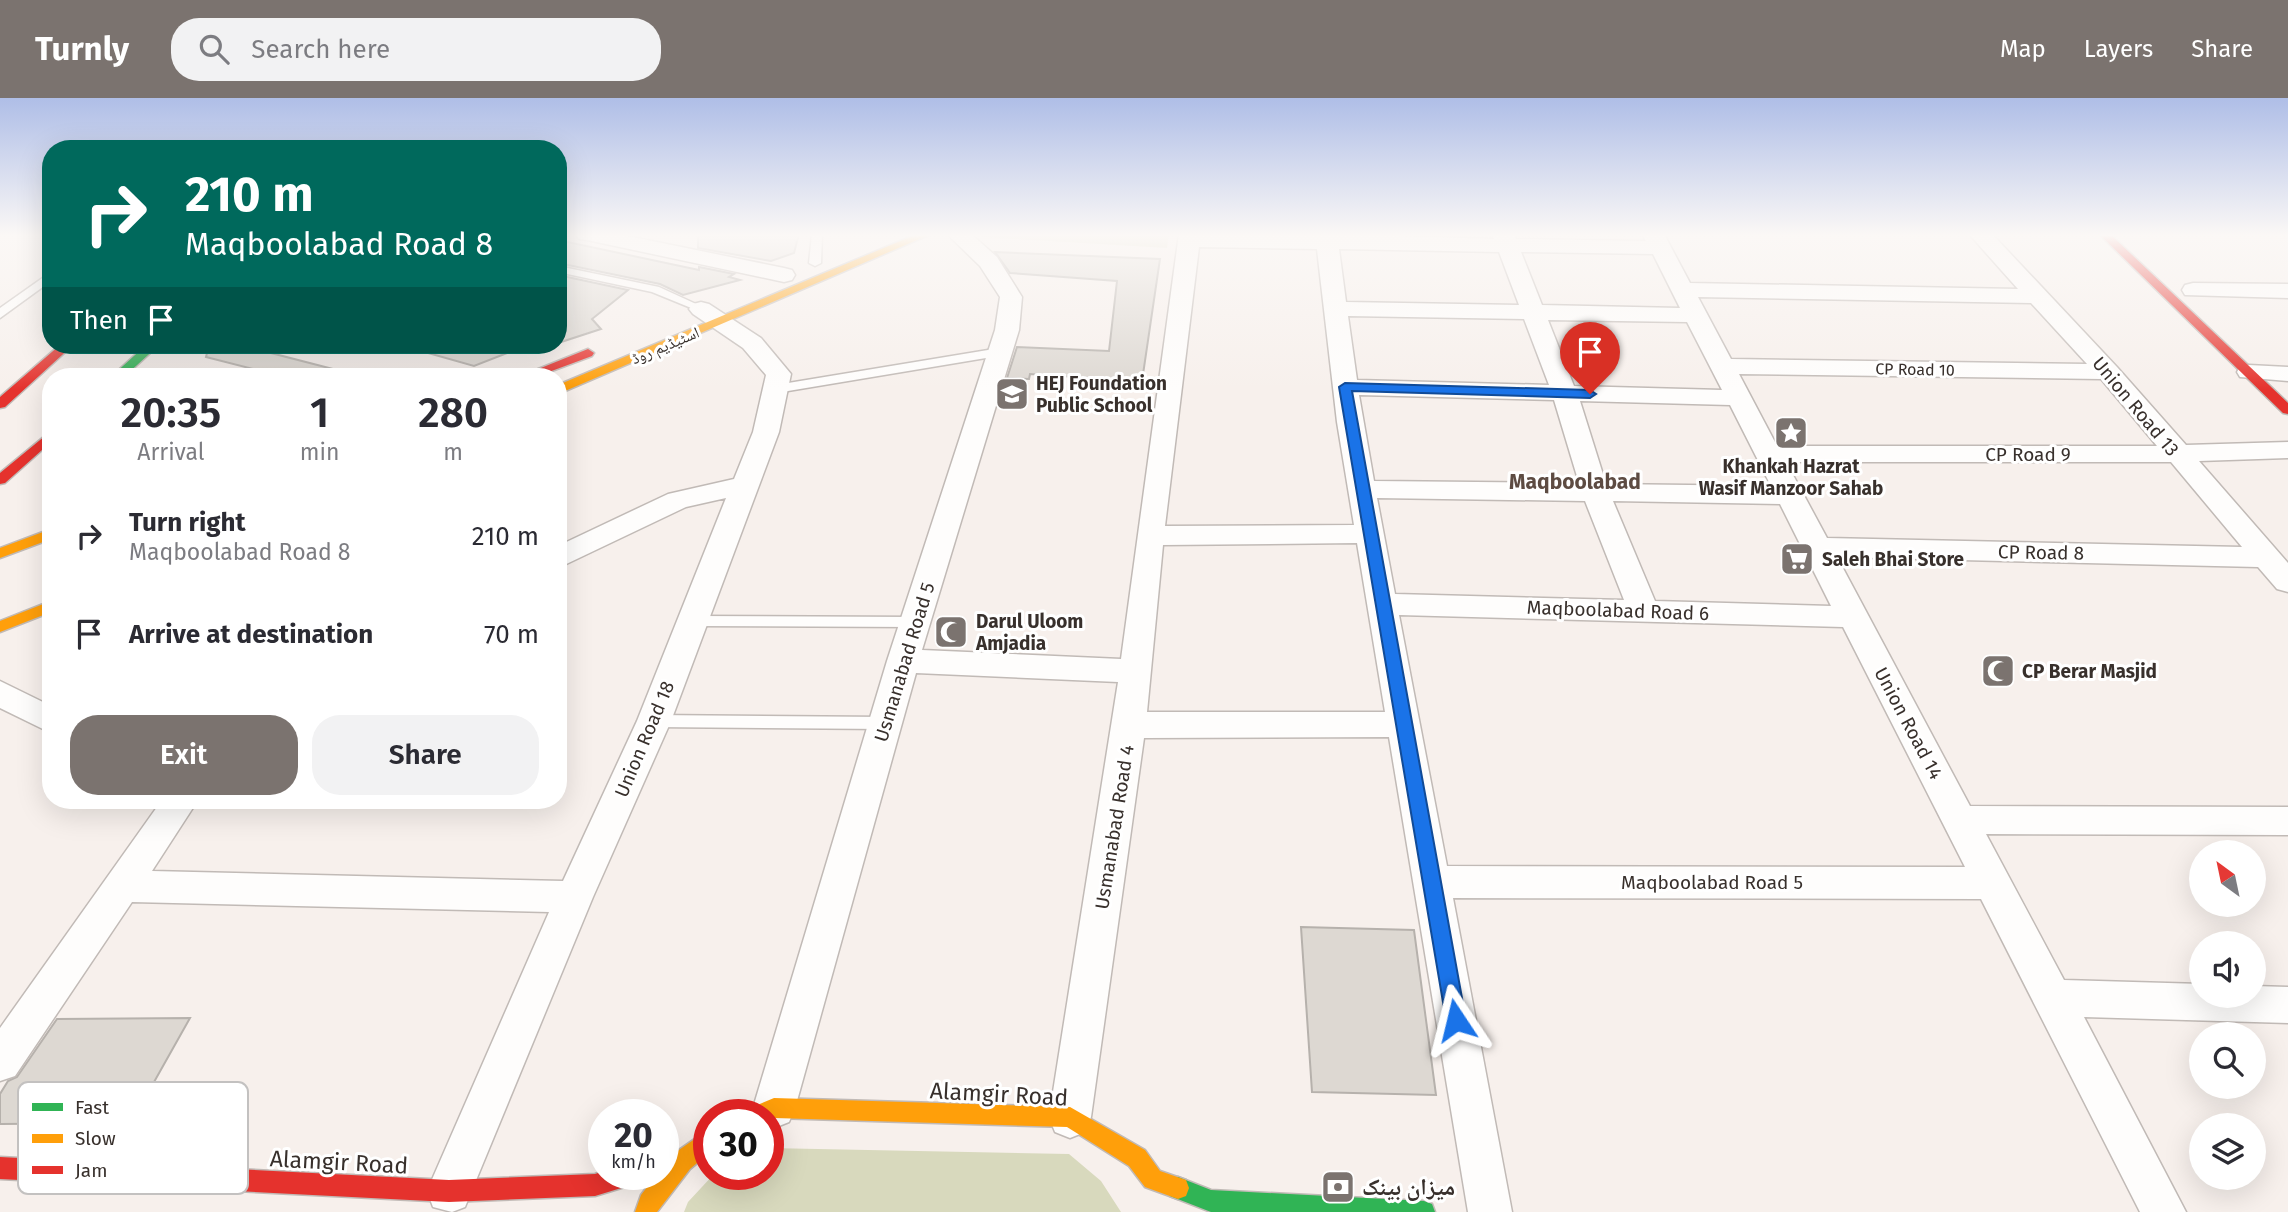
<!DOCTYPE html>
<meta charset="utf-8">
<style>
body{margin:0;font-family:"Fira Sans","Noto Naskh Arabic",sans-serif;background:#f2f2f3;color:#2b2b33;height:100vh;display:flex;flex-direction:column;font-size:26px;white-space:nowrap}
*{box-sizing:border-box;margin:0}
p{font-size:23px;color:#7c7c81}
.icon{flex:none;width:38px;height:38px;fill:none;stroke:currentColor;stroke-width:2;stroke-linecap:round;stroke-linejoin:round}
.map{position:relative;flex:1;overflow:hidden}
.panel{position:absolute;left:42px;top:270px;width:525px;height:441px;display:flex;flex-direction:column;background:#fff;border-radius:28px;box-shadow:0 7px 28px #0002}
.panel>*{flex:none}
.top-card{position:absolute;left:42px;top:42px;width:525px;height:214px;border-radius:28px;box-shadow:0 7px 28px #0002;background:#00695c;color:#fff;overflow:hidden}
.needle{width:46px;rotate:327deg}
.controls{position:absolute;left:2189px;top:742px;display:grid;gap:14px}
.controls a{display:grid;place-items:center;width:77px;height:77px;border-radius:50%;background:#fff;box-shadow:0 7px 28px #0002;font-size:35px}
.speed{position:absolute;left:588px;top:1001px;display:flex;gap:14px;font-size:35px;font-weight:700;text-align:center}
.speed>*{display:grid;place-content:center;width:91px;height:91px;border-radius:50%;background:#fff;box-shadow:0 7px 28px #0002;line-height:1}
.speed small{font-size:18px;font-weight:400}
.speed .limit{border:10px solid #d22;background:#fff;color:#111}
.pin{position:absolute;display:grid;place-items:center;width:60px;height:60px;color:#fff;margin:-72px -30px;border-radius:50% 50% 50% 0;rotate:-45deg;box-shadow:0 0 7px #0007}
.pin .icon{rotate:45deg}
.me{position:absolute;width:77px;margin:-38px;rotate:350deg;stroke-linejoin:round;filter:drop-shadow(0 0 5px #0008)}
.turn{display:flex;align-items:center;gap:24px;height:147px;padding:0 28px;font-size:32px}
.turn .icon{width:91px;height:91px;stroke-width:2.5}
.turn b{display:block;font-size:49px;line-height:60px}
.then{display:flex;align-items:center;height:66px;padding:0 28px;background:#0003;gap:14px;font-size:26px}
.eta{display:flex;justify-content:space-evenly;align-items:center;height:119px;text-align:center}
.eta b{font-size:42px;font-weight:600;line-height:49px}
.button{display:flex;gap:14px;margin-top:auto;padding:14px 28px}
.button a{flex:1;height:80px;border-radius:28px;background:#7b736f;color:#fff;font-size:28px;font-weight:600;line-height:80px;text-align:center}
.button a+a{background:#f2f2f3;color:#2b2b33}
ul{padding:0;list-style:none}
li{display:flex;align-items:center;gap:21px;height:98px;padding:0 28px}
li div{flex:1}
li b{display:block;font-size:26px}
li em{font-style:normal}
header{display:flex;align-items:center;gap:42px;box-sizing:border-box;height:98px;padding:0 35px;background:#7b736f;color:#fff}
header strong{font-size:33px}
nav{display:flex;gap:38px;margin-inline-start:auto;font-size:24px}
.search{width:490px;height:63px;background:#f2f2f3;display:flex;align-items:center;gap:18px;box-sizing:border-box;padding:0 24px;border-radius:28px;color:#7c7c81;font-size:26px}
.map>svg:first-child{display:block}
</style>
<header>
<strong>Turnly</strong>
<div class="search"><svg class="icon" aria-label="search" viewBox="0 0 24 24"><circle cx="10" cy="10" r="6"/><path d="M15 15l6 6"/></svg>Search here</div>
<nav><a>Map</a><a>Layers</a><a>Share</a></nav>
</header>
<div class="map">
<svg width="2288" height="1114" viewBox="0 0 2288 1114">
<rect width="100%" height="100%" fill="#f7f0ec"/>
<path fill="#d8d9bd" d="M987,136H1169L1167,150L980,139Z
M768,1050L1069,1056L1101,1083L1121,1114H684L688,1104L714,1076H768Z"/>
<path fill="#ddd8d2" stroke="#b6b1ac" stroke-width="2" d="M698,136H799L794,155L771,163L698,150Z
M558,142L699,172V169L734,176L729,179L740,182L683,197L660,186L558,165Z
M995,154L1160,161L1141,290L1112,289L1113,282L1106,281L1030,276L1029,281L1007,280L1017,249L1109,253L1117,183L1010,175Z
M558,177L628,192L592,221L601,231L558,245Z
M209,247H240L333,271L332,278H280L206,259Z
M421,247H525V248L474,268L421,253Z
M1301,829L1414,832L1436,997L1312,994Z
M190,920L131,1025L0,1026V996L8,983L17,979L57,921Z"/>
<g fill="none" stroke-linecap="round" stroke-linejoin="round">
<defs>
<path id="lane" d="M812,136H822L821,165L815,168L809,165Z
M558,168L659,189L707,211L701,214L652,194L558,174Z
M51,174V183L0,220V210Z
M1000,250L1004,251V257L776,295L770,291L776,287Z
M692,518L915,519L923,524L915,529L692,528L684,523Z
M654,617L885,619L891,621L893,625L891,629L885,631L654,629L648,627L646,623L648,619Z"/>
<path id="street" d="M576,136H618L784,170L792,172L795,177L792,182L784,184L587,142L579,141Z
M947,136H971L997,159L1022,199L1019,232L922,552L1121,561L1179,136H1337L1494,141L1492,136H1514L1516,141L1646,143L1642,136H1664L1690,185L2018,191L1969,136H1992L2117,269L2186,347L2288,344V360L2199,363L2288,465V494L2277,491L2258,469L1837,459L1970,708L2288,709V737L1986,736L2064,882L2202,886V898H2254V888L2288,889V925L2084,919L2186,1114H2140L1981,801L1453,800L1512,1114H1468L1389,639L1144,640L1091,1019L1085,1034L1070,1040L1055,1034L1049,1019L1118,584L916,575L795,1010L789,1024L774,1030L768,1028V1017H756L753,1010L887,563L995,232L1000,199L980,168ZM1199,149L1317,151L1337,324L1354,427L1165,428ZM1339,151L1499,154L1519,207L1346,204ZM1521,154L1653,156L1680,210L1542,207ZM1698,199L2031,205L2087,266L1731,261ZM1348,218L1524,221L1549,287L1357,282ZM1548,222L1687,224L1722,292L1574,288ZM1739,276L2101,281L2157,348H1777ZM1359,297L1554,302L1579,385L1374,383ZM1580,303L1730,307L1771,388L1606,386ZM1786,364H2171L2242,449L1827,440ZM1377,400L1585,403L1624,502L1395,496ZM1613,403L1780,406L1831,508L1655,503ZM1357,445L1385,614H1147L1163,447ZM1399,517L1843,529L1965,769L1447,768Z
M2193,185L2288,186V200L2185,197L2182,192L2185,187Z
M701,204L709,206L761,240L791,276L779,334L671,623L593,799L465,1109L452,1114L433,1109L427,1093L549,814L132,804L15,978L0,983V930L162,702H198L152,773L563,783L637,623L726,400L686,409L558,470V448L668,396L734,381L753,334L766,277L743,250L693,216L689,211L693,206Z
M2249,267L2288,269V283L2240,279L2237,274L2240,269Z
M0,583L51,608V635L0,610Z"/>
<path id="fast" d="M146,247H159L125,278H112Z
M1178,1079L1211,1092L1424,1103L1432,1106L1435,1114H1211L1170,1098L1167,1090L1170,1082Z"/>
<path id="slow" d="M917,136H931L558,296V287Z
M51,431V441L0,460V450Z
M51,503V514L0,534V523Z
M774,1000L1070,1009L1145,1052L1160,1073L1186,1082L1189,1090L1186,1098L1178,1101L1145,1089L1129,1068L1067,1029L775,1020L768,1023V1017H747L750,1010Z
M709,1031V1055L690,1071L657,1114H635L641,1097L657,1076H663V1057L676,1054Z"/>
<path id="jam" d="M2099,136H2110L2288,305V316L2283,315Z
M60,247H73L5,309L0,310V299Z
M588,251L594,255L592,258L538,278H521Z
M51,333V344L5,385L0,386V375Z
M0,1059L449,1082L595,1076L604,1073V1076H644L641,1084L595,1098L449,1104L0,1081Z"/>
</defs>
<use href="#lane" stroke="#c1bab6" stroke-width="3"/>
<use href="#street" stroke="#c1bab6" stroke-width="3"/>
<use href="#fast" stroke="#c1bab6" stroke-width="3"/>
<use href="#slow" stroke="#c1bab6" stroke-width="3"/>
<use href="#jam" stroke="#c1bab6" stroke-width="3"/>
<use href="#lane" fill="#fefdfc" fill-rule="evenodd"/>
<use href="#street" fill="#fefdfc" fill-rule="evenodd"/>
<use href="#fast" fill="#30b455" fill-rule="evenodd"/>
<use href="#slow" fill="#ff9f0a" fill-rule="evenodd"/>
<use href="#jam" fill="#e5322d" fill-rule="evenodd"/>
</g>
<linearGradient id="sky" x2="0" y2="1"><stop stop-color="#afbee7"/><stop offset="0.47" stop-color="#fbf8f6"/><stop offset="1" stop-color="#fbf8f6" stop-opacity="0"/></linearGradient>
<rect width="2288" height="292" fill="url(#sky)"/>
<path fill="#1a73e8" stroke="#114b97" stroke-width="2" d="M1345,285L1590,292L1596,296L1590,300L1352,293L1466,922L1463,928L1456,931L1449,928L1446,922L1339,289Z"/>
<defs>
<symbol id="school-square" viewBox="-11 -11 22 22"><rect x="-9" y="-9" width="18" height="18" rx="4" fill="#7b736f" stroke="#fff"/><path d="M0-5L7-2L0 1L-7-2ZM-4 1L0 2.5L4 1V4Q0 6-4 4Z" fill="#fff"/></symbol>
<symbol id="sight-square" viewBox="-11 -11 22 22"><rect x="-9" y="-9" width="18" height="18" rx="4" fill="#7b736f" stroke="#fff"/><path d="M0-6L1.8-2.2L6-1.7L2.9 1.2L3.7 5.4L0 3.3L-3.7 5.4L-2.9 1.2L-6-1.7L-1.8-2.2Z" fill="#fff"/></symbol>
<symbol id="supermarket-square" viewBox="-11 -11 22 22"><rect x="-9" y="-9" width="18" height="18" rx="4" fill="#7b736f" stroke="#fff"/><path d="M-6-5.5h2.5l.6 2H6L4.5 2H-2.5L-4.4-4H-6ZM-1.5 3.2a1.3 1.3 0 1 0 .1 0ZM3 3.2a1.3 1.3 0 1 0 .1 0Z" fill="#fff"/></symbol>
<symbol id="mosque-square" viewBox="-11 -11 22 22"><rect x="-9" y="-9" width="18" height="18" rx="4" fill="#7b736f" stroke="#fff"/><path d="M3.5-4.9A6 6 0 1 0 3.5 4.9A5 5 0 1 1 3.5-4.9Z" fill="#fff"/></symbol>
<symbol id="bank-square" viewBox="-11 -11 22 22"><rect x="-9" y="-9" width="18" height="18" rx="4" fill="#7b736f" stroke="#fff"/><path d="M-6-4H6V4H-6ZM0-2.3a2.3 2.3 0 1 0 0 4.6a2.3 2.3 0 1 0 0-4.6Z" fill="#fff"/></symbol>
</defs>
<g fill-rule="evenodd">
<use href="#school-square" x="993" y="277" width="38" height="38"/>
<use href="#sight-square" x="1772" y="316" width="38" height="38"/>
<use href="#supermarket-square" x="1778" y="442" width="38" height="38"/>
<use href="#mosque-square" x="932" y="515" width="38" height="38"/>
<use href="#mosque-square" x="1979" y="554" width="38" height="38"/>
<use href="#bank-square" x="1319" y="1070" width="38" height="38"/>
</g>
<g text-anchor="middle" stroke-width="6" stroke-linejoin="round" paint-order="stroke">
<g font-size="16" fill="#38302c" stroke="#fff">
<text transform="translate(665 247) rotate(-23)" y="6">اسٹیڈیم روڈ</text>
<text transform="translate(1915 271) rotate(1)" y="6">CP Road 10</text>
</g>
<g font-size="19" font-weight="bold" fill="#38302c" stroke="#fff" text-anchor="start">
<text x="1036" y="292">HEJ Foundation<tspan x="1036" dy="22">Public School</tspan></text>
<text x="1791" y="375" text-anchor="middle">Khankah Hazrat<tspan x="1791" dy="22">Wasif Manzoor Sahab</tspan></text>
<text x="1822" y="468">Saleh Bhai Store</text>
<text x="976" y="530">Darul Uloom<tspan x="976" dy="22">Amjadia</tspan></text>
<text x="2022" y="580">CP Berar Masjid</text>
</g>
<g font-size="19" fill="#38302c" stroke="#fff">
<text transform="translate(2136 308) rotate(50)" y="7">Union Road 13</text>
<text x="2028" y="363">CP Road 9</text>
<text transform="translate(2041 454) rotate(1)" y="7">CP Road 8</text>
<text transform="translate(1618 512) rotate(2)" y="7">Maqboolabad Road 6</text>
<text transform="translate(904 564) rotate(-73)" y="7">Usmanabad Road 5</text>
<text transform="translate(1909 625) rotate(62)" y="7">Union Road 14</text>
<text transform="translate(644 641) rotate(-67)" y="7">Union Road 18</text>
<text transform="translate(1114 729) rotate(-81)" y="7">Usmanabad Road 4</text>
<text x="1712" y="791">Maqboolabad Road 5</text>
</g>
<g font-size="21" font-weight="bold" fill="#5d4b42" stroke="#fff">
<text x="1575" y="391">Maqboolabad</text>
</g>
<g font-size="23" fill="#38302c" stroke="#fff">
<text transform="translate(999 996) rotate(3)" y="8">Alamgir Road</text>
<text transform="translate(339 1064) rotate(3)" y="8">Alamgir Road</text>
</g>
<g font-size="23" font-weight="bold" fill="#38302c" stroke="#fff" text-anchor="start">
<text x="1362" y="1097">میزان بینک</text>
</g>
</g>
<rect x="18" y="984" width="230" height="112" rx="10" fill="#fff" stroke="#c3c1c0" stroke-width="2"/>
<rect x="32" y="1005" width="31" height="8" fill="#30b455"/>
<rect x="32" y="1036" width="31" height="9" fill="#ff9f0a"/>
<rect x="32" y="1068" width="31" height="8" fill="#e5322d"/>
<g font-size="19" fill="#38302c">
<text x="75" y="1016">Fast</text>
<text x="75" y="1047">Slow</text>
<text x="75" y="1079">Jam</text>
</g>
</svg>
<div class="controls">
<a><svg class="needle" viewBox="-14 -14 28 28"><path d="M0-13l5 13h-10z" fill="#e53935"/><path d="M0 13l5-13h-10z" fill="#7c7c81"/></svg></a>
<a><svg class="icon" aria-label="sound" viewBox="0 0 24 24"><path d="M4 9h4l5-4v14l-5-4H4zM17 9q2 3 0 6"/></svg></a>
<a><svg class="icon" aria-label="search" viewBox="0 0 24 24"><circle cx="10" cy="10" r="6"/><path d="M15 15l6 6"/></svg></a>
<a><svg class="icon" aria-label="layers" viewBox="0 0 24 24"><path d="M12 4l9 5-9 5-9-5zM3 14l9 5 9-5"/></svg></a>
</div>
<div class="speed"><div>20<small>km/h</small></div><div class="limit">30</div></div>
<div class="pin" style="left:1590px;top:296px;background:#d93025"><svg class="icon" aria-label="arrive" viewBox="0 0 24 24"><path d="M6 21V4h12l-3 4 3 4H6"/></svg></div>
<svg class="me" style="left:1456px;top:922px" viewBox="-20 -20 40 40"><path d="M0-17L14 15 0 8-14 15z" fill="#1a73e8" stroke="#fff" stroke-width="4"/></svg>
<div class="top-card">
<div class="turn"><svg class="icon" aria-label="right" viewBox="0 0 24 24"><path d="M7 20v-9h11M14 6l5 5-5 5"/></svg><div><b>210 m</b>Maqboolabad Road 8</div></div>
<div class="then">Then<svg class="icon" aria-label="arrive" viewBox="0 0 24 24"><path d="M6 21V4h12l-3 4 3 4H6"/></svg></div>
</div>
<section class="panel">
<div class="eta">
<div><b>20:35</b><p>Arrival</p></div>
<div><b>1</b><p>min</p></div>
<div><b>280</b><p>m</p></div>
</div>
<ul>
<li><svg class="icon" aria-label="right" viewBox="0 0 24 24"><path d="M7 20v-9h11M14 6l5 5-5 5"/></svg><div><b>Turn right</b><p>Maqboolabad Road 8</p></div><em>210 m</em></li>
<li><svg class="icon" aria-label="arrive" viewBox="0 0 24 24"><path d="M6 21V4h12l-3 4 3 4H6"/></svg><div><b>Arrive at destination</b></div><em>70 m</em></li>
</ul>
<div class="button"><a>Exit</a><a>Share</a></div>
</section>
</div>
